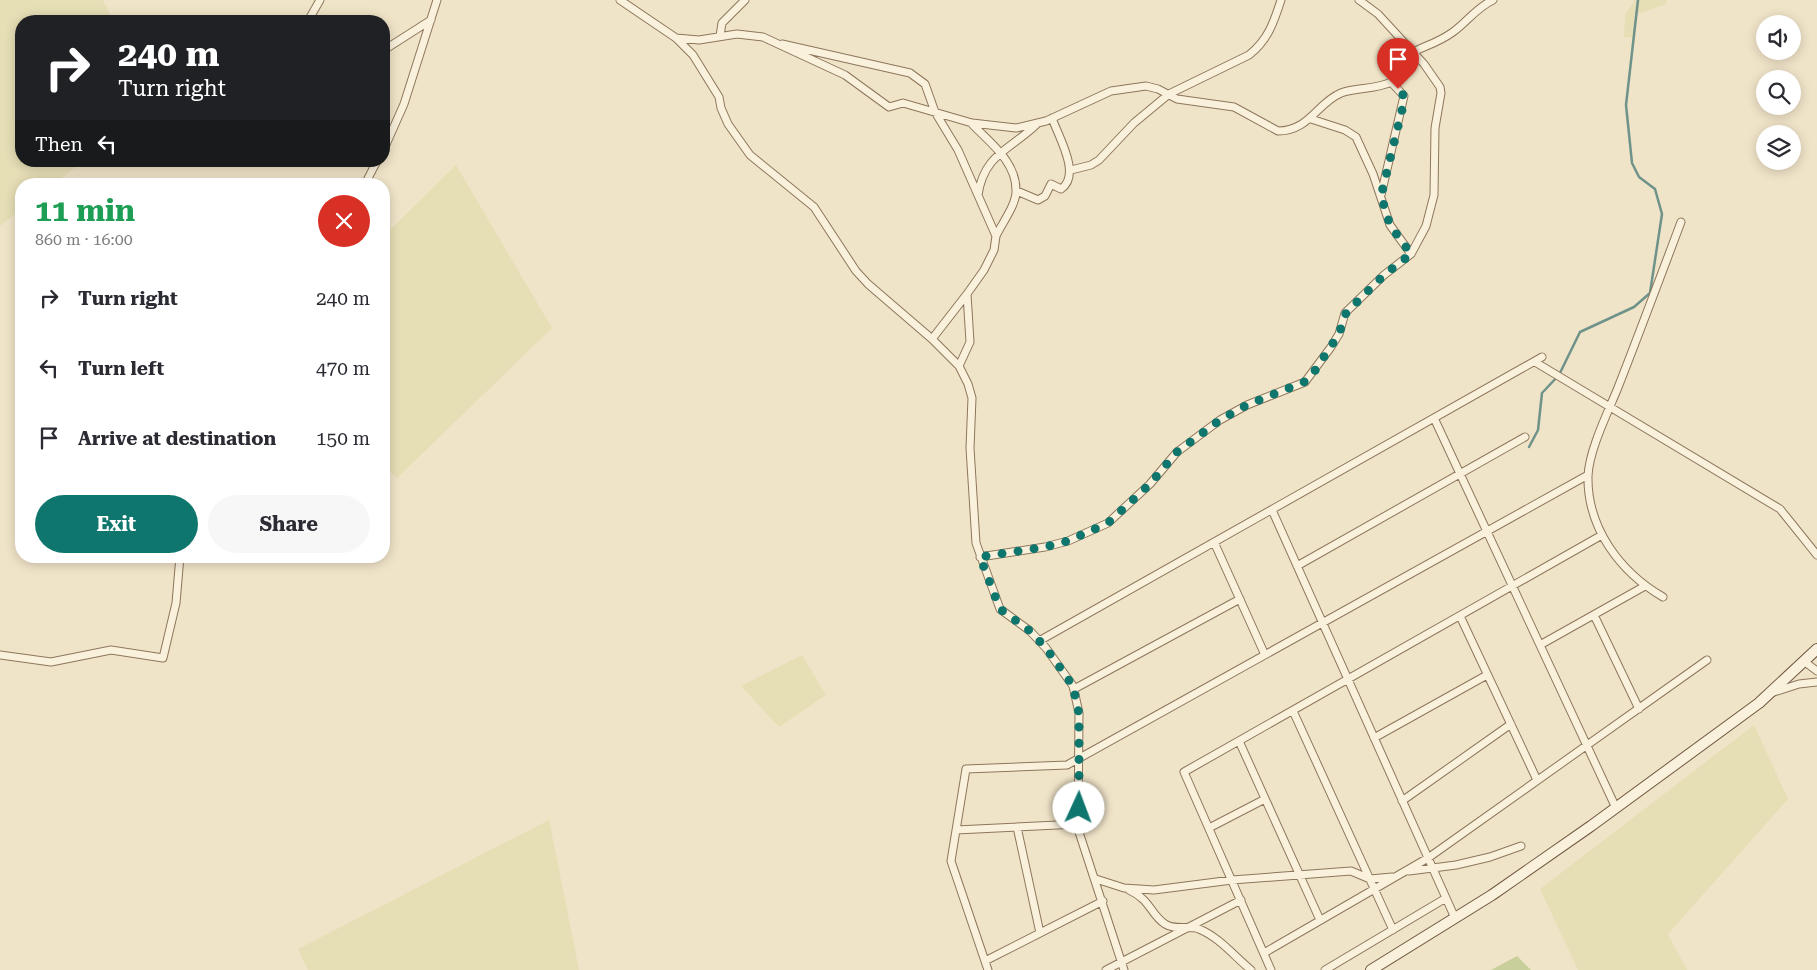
<!DOCTYPE html>
<meta charset="utf-8">
<style>
body{margin:0;font-family:"Roboto Serif",serif;background:#f7f7f7;color:#2b2b33;height:100vh;display:flex;flex-direction:column;font-size:19px;white-space:nowrap}
*{box-sizing:border-box;margin:0}
p{font-size:16px;color:#7c7c81}
.icon{flex:none;width:28px;height:28px;fill:none;stroke:currentColor;stroke-width:2;stroke-linecap:round;stroke-linejoin:round}
.map{position:relative;flex:1;overflow:hidden}
.sheet{position:absolute;left:15px;top:178px;width:375px;height:385px;display:flex;flex-direction:column;background:#fff;border-radius:20px;box-shadow:0 2px 12px #0003}
.sheet>*{flex:none}
.hud{position:absolute;left:15px;top:15px;width:375px;height:152px;border-radius:20px;box-shadow:0 2px 12px #0003;background:#202124;color:#fff;overflow:hidden}
.fabs{position:absolute;left:1756px;top:15px;display:grid;gap:10px}
.fabs a{display:grid;place-items:center;width:45px;height:45px;border-radius:50%;background:#fff;box-shadow:0 2px 12px #0003;font-size:25px}
.pin{position:absolute;display:grid;place-items:center;width:42px;height:42px;color:#fff;margin:-51px -21px;border-radius:50% 50% 50% 0;rotate:-45deg;box-shadow:0 0 5px #0007}
.pin .icon{rotate:45deg}
.me{position:absolute;width:55px;margin:-28px;rotate:2deg;stroke-linejoin:round;filter:drop-shadow(0 0 4px #0008)}
.turn{display:flex;align-items:center;gap:18px;height:105px;padding:0 20px;font-size:22px}
.turn .icon{width:65px;height:65px;stroke-width:2.5}
.turn b{display:block;font-size:35px;line-height:42px}
.then{display:flex;align-items:center;height:48px;padding:0 20px;background:#0003;gap:10px;font-size:19px}
.round{display:grid;place-items:center;flex:none;width:52px;height:52px;border-radius:26px;background:#f7f7f7}
.head{display:flex;align-items:center;justify-content:space-between;height:85px;padding:0 20px}
h1{font-size:30px;font-weight:700;line-height:38px;color:#1e9e55}
.action{display:flex;gap:10px;margin-top:auto;padding:10px 20px}
.action a{flex:1;height:58px;border-radius:30px;background:#0f766e;color:#fff;font-size:20px;font-weight:700;line-height:58px;text-align:center}
.action a+a{background:#f7f7f7;color:#2b2b33}
ul{padding:0;list-style:none}
li{display:flex;align-items:center;gap:15px;height:70px;padding:0 20px}
li div{flex:1}
li b{display:block;font-size:19px}
li em{font-style:normal}
.map>svg:first-child{display:block}
</style>
<div class="map">
<svg width="1817" height="970" viewBox="0 0 1817 970">
<rect width="100%" height="100%" fill="#f0e4c8"/>
<path fill="#e6deb5" d="M0,0H103L113,21H21V161H83L54,184H21V209L0,226Z
M1635,0H1666L1667,4L1637,14L1634,38L1624,37L1625,15Z
M456,165L552,328L397,478L384,467V236Z
M802,655L826,695L779,727L741,686Z
M1754,725L1788,799L1668,934L1687,970H1578L1540,889Z
M549,820L579,970H308L298,949Z"/>
<path fill="#c9cf9b" d="M1517,956L1531,970H1491Z"/>
<g fill="none" stroke-linecap="round" stroke-linejoin="round">
<path stroke="#6f938a" stroke-width="2.5" d="M1529,447L1538,430L1542,393L1559,375L1580,332L1634,307L1650,293L1662,214L1655,189L1639,177L1632,163L1626,105L1638,0"/>
<defs>
<path id="street" d="M620,0L676,38L693,55L719,97L721,108L728,124L750,155L814,207L856,271L868,284L932,339L959,366L968,384L972,398L970,448L976,543L1000,609L1030,631L1046,648L1073,686L1079,713L1078,829L1124,970
M308,21L320,0
M720,36L722,23L745,0
M676,38L699,40L737,34L763,37L845,75L889,107L903,103L972,123L1016,128L1046,121L1111,91L1146,86L1158,89L1177,99L1234,107L1278,131C1309,131 1317,103 1341,93C1357,87 1375,90 1391,82C1410,41 1422,54 1453,32C1467,22 1476,8 1493,0
M782,44L910,73L925,84L935,112L958,150L996,236L994,250L984,270L967,294L970,342L959,366
M384,50L431,20
M1311,119L1345,130L1356,137L1373,174L1390,225L1411,254
M972,124C989,142 1016,161 1016,190C1017,204 1002,223 996,236
M384,149L404,104L437,0
M1071,170L1091,165L1099,160L1134,123L1169,94L1249,55C1268,40 1274,22 1281,0
M365,184L377,161
M1017,191L1038,200L1045,196L1051,184L1061,189C1082,175 1058,136 1052,118
M978,195C984,154 1010,150 1037,124
M1381,195L1404,96L1391,82
M932,339L967,294
M1535,362L1780,509L1817,555
M1434,418L1616,808
M1272,510L1455,918
M1214,542L1265,655
M980,557L1045,547L1068,541L1108,523L1150,484L1177,452L1220,420L1247,405L1305,382L1331,347L1339,334L1345,313L1384,275L1411,254L1426,226L1434,195L1435,128L1441,93L1440,87L1424,64L1378,14L1359,0
M1297,566L1525,437
M1663,597C1620,572 1587,528 1588,476C1589,451 1607,414 1617,390C1639,334 1660,278 1681,222
M1594,615L1639,709
M1460,616L1537,780
M1039,641L1542,357
M1540,645L1645,586
M0,655L51,662L111,650L163,658L176,603L180,556
M1805,662L1817,671
M1074,689L1240,599
M1774,692L1799,684L1817,682
M1293,711L1393,930
M1374,738L1487,675
M1239,741L1320,920
M1402,801L1511,724
M1017,827L1040,933
M1209,828L1265,799
M956,830L1078,824
M1409,871L1456,865L1490,857L1521,846
M1096,879L1124,888L1154,890L1232,880L1351,871L1370,879L1392,877
M1129,890C1151,900 1150,914 1165,924C1175,931 1190,925 1199,929C1219,937 1235,957 1251,970
M1264,953L1428,858L1707,660
M985,961L1103,901
M988,970L951,861L966,769L1067,765L1588,475
M1106,970L1241,900
M1271,970L1184,772L1602,535
M1325,970L1446,898"/>
<path id="secondary" d="M1371,970L1492,895L1591,826L1759,703L1817,649"/>
</defs>
<use href="#street" stroke="#8d765c" stroke-width="9"/>
<use href="#secondary" stroke="#6f573f" stroke-width="12"/>
<use href="#street" stroke="#faf1dc" stroke-width="7"/>
<use href="#secondary" stroke="#faf1dc" stroke-width="10"/>
</g>
<g fill="none" stroke-linecap="round" stroke-linejoin="round">
<path stroke="#0f766e" stroke-width="9" stroke-dasharray="0 16.2" d="M1079,808V714L1073,686L1046,648L1030,631L1000,609L980,557L1045,547L1068,541L1108,523L1150,484L1177,452L1220,420L1247,405L1304,382L1312,375L1339,334L1346,313L1384,275L1411,254L1390,225L1381,196L1402,110L1404,96L1398,89"/>
</g>
</svg>
<div class="fabs">
<a><svg class="icon" aria-label="sound" viewBox="0 0 24 24"><path d="M4 9h4l5-4v14l-5-4H4zM17 9q2 3 0 6"/></svg></a>
<a><svg class="icon" aria-label="search" viewBox="0 0 24 24"><circle cx="10" cy="10" r="6"/><path d="M15 15l6 6"/></svg></a>
<a><svg class="icon" aria-label="layers" viewBox="0 0 24 24"><path d="M12 4l9 5-9 5-9-5zM3 14l9 5 9-5"/></svg></a>
</div>
<div class="pin" style="left:1398px;top:89px;background:#d93025"><svg class="icon" aria-label="arrive" viewBox="0 0 24 24"><path d="M6 21V4h12l-3 4 3 4H6"/></svg></div>
<svg class="me" style="left:1079px;top:808px" viewBox="-20 -20 40 40"><circle r="19" fill="#fff"/><path d="M0-13L10 11 0 6-10 11z" fill="#0f766e"/></svg>
<div class="hud">
<div class="turn"><svg class="icon" aria-label="right" viewBox="0 0 24 24"><path d="M7 20v-9h11M14 6l5 5-5 5"/></svg><div><b>240 m</b>Turn right</div></div>
<div class="then">Then<svg class="icon" aria-label="left" viewBox="0 0 24 24"><path d="M17 20v-9H6M10 6l-5 5 5 5"/></svg></div>
</div>
<section class="sheet">
<div class="head"><div><h1>11 min</h1><p>860 m · 16:00</p></div><a class="round" style="background:#d93025;color:#fff"><svg class="icon" aria-label="close" viewBox="0 0 24 24"><path d="M6 6l12 12M18 6L6 18"/></svg></a></div>
<ul>
<li><svg class="icon" aria-label="right" viewBox="0 0 24 24"><path d="M7 20v-9h11M14 6l5 5-5 5"/></svg><div><b>Turn right</b></div><em>240 m</em></li>
<li><svg class="icon" aria-label="left" viewBox="0 0 24 24"><path d="M17 20v-9H6M10 6l-5 5 5 5"/></svg><div><b>Turn left</b></div><em>470 m</em></li>
<li><svg class="icon" aria-label="arrive" viewBox="0 0 24 24"><path d="M6 21V4h12l-3 4 3 4H6"/></svg><div><b>Arrive at destination</b></div><em>150 m</em></li>
</ul>
<div class="action"><a>Exit</a><a>Share</a></div>
</section>
</div>
